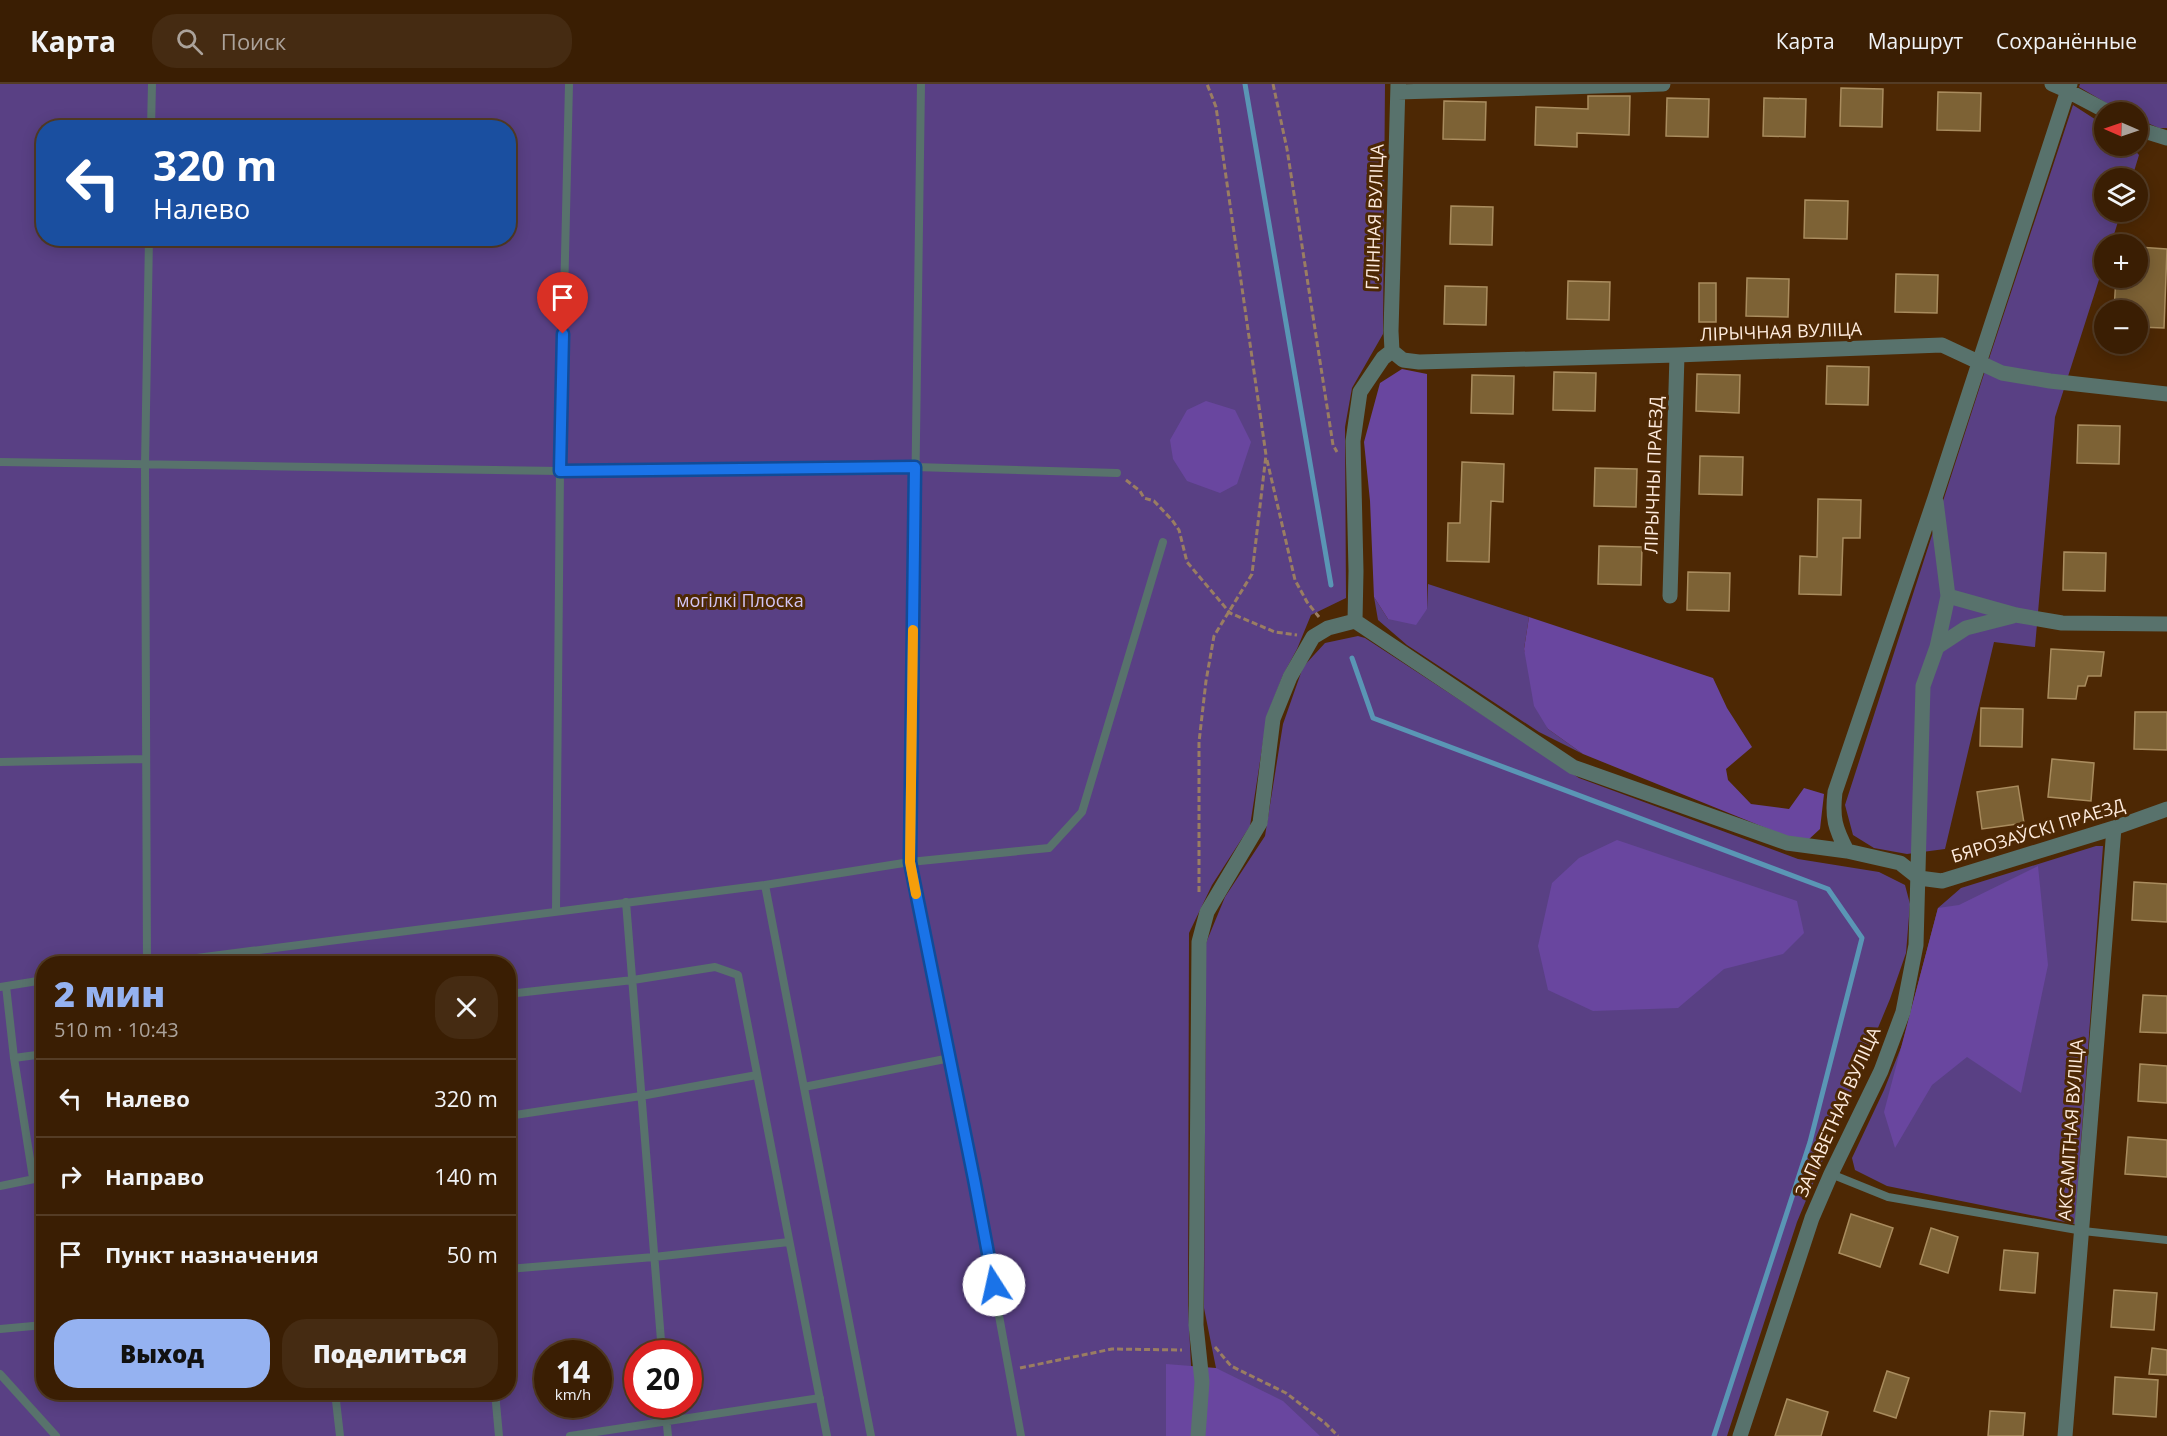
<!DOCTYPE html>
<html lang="ru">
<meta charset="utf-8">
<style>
body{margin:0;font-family:"Open Sans",sans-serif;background:#452b12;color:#f1f3f6;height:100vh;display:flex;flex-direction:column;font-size:22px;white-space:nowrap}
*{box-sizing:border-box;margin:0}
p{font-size:20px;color:#aba29a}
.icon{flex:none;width:33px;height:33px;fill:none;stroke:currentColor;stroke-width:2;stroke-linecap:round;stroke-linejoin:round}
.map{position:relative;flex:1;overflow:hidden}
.panel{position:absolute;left:36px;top:872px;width:480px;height:444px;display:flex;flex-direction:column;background:#3a1e03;border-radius:24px;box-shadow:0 3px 15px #0003,0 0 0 2px #543c25}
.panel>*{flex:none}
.hud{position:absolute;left:36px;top:36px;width:480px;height:126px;border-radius:24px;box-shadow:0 3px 15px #0003,0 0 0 2px #543c25;background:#1a4fa0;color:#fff;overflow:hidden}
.needle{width:39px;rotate:272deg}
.tools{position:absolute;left:2094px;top:18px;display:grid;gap:12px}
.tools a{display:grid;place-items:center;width:54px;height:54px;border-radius:50%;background:#3a1e03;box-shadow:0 3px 15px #0003,0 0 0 2px #543c25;font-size:30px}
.speed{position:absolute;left:534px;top:1256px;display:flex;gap:12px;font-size:30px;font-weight:700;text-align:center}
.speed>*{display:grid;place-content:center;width:78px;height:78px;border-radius:50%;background:#3a1e03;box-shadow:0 3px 15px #0003,0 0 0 2px #543c25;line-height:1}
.speed small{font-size:15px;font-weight:400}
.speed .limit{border:9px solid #d22;background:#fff;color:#111}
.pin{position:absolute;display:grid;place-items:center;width:51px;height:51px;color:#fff;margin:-62px -26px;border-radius:50% 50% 50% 0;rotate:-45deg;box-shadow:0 0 6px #0007}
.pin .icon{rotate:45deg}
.me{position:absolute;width:66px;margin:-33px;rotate:350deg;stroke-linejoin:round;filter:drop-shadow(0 0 4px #0008)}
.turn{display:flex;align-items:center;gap:21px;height:126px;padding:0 18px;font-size:27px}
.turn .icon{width:78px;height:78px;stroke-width:2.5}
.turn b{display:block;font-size:42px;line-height:51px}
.round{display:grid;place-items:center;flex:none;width:63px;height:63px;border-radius:24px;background:#452b12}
.summary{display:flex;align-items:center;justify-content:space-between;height:102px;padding:0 18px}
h1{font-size:36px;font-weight:800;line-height:45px;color:#95b2f1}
.button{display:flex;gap:12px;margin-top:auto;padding:12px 18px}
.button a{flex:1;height:69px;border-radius:24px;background:#95b2f1;color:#111;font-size:24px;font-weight:800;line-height:69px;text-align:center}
.button a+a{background:#452b12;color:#f1f3f6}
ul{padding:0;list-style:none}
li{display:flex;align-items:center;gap:18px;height:78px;padding:0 18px;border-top:2px solid #543c25}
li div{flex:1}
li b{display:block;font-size:22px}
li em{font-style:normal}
header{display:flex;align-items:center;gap:36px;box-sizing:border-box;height:84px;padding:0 30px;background:#3a1e03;border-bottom:2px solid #543c25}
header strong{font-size:28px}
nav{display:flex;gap:33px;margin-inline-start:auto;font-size:21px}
.search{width:420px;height:54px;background:#452b12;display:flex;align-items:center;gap:15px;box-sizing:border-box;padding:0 21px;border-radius:24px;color:#aba29a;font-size:22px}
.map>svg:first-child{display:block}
</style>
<header>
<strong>Карта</strong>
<div class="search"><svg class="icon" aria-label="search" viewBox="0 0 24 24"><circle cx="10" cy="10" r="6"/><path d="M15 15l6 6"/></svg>Поиск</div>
<nav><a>Карта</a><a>Маршрут</a><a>Сохранённые</a></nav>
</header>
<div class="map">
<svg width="2167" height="1352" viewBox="0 0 2167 1352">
<rect width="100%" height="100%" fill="#4d2804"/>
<path fill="#594084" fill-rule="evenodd" d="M0,0H1385L1383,250L1352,304L1345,343L1346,514L1311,531L1297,565L1283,591L1267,632L1250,742L1212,801L1189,849L1188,1221L1191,1282L1189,1352H0ZM44,44H508V154H44ZM44,879H508V1308H44ZM548,1269H598V1320H548ZM638,1269H688V1320H638Z
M2080,0H2167V44H2159L2138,35V28L2120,27L2079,3Z
M2073,21L2104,41V62H2131L2139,71L2132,94H2104V128H2121L2111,160H2104V180L2055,333L2035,563L1994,558L1945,765L1907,770L1874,764L1853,751L1845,721L1983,293Z
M1428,500L1529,533L1524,565L1548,645L1583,670L1539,648L1407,561L1378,536L1374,513L1388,535L1427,525Z
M1358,552L1365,554L1579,694L1798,775L1879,788L1905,801L1910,820L1906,869L1890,915L1797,1138L1727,1352H1212L1216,1284L1204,1224L1206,859L1225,813L1265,752L1283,640L1303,583L1325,559Z
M2096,762H2103L2075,1140L1887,1102L1855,1086L1852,1074L1884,1006L1902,961L1938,824L1961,804Z"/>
<path fill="#69469f" d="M1402,285L1427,290V525L1416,541L1388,535L1374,513L1370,417L1364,358L1380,299Z
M1206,317L1235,326L1251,358L1237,400L1220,409L1187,397L1173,375L1170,356L1187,326Z
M1529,533L1713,594L1727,624L1752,663L1726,685L1728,696L1751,720L1789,725L1804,704L1824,710L1820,745L1807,757L1783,751L1583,670L1548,645L1534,622L1524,565Z
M1617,756L1797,817L1804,849L1783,870L1724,885L1678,924L1593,927L1548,906L1538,862L1552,799L1579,774Z
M2038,782L2048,881L2021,1009L1967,973L1932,1001L1895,1064L1884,1028L1938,824L1959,821Z
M1166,1280L1216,1284L1283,1317L1320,1352H1166Z"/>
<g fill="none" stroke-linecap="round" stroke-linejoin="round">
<path stroke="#5a96b5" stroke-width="5" d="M1245,0L1331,501
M1352,574L1373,634L1828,805L1862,854L1810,1058L1714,1352"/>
</g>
<path fill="#7d6235" stroke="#a98c5e" stroke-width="1.5" d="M1841,4L1883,5L1882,43L1840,42Z
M1938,8L1981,9L1980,47L1937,46Z
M1588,12H1630L1629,51L1577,49V63L1535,61L1536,23L1588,25Z
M1667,14L1709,15L1708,53L1666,52Z
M1764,14L1806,15L1805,53L1763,52Z
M1444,17L1486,18L1485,56L1443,55Z
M1805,116L1848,117L1847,155L1804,154Z
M1451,122L1493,123L1492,161L1450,160Z
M2138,163L2167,165L2164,244L2138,243V226H2114L2116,194H2138Z
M1896,190L1938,191L1937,229L1895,228Z
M1747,194L1789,195L1788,233L1746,232Z
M1568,197L1610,198L1609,236L1567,235Z
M1699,199H1716V238H1699Z
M1445,202L1487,203L1486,241L1444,240Z
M1827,282L1869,283L1868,321L1826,320Z
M1554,288L1596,289L1595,327L1553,326Z
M1697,290L1740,291L1739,329L1696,327Z
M1472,291L1514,292L1513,330L1471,329Z
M2078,341L2120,342L2119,380L2077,379Z
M1700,372L1743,373L1742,411L1699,410Z
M1462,378L1504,380L1503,418L1491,417L1489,478L1447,477L1448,439H1460Z
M1595,384L1637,385L1636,423L1594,422Z
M1818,415L1861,416L1860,454H1843L1841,511L1799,510L1800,472L1817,473Z
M1599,462L1642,463L1641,501L1598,500Z
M2064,468L2106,469L2105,507L2063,506Z
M1688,488L1730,489L1729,527L1687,526Z
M2051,565L2104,568L2101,592H2088L2085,602H2078L2076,615L2048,614Z
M1981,624L2023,625L2022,663L1980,662Z
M2135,628H2167V666L2134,665Z
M2052,675L2094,679L2091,717L2048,713Z
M2018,702L2024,739L1982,745L1977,708Z
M2134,798L2167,800V838L2132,836Z
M2143,911L2167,912V949L2140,948Z
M2140,980L2167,982V1019L2138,1017Z
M2128,1053L2167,1056V1093L2125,1090Z
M1851,1130L1893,1144L1880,1183L1839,1169Z
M1931,1144L1958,1153L1948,1189L1920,1180Z
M2004,1166L2038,1169L2035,1209L2000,1206Z
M2114,1206L2157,1209L2154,1246L2111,1243Z
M2152,1264L2167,1266V1291L2149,1290Z
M1887,1287L1909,1294L1896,1334L1874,1327Z
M2115,1293L2158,1296L2156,1333L2113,1330Z
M1787,1315L1828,1328L1821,1352H1775Z
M1990,1327L2025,1329L2023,1352H1988Z"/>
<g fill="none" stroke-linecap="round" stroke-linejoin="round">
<path stroke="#9a7d62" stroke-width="3" stroke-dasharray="6 3" stroke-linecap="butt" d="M1273,0L1287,65L1333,361L1337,368
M1267,376L1295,496L1307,518L1319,533
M1126,396L1140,407L1144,414L1154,417L1172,436L1179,446L1187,478L1230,529L1275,548L1297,551
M1199,808V658L1206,597L1214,552L1252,490L1266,371L1216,23L1207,0
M1215,1263L1231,1282L1286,1309L1325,1339L1338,1352
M1020,1284L1112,1265L1182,1266"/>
<path stroke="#58726c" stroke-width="8" d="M151,44L152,0
M0,378L560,387L915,383L1117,389
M0,678L145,675
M765,801L871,1352
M626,818L662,1269
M556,827L560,387L569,0
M147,879L145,381L149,154
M158,879L765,801L910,778L921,0
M6,902L14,974L33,1094
M0,903L44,896
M508,910L633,896L715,883L738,891L827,1352
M14,974L44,970
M804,1003L950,974
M508,1032L641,1012L757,991
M1831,1090L1888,1113L2083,1147L2167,1156
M0,1102L44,1093
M508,1185L654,1173L789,1158
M0,1245L44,1241
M0,1290L56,1352
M335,1308L340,1352
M495,1308L499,1352
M665,1320L668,1352
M570,1352L820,1314
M1021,1352L974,1095L910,778L1049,764L1082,728L1163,458"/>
<path stroke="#58726c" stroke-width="15" d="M2052,0L2068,7L2108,28
M1398,8L1663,0
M2138,45L2167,54
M1392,267L1403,276L1419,278L1677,271L1942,261L2002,289L2050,297L2167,310
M1392,267L1391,247L1398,0
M1936,417L1948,512L2016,531L2062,539L2167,540
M1670,512L1677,271
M1355,537L1573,683L1787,759L1847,767L1900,779L1919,794L1942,797L2114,744L2167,725
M1937,563L1966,544L2013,532
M1847,767C1835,744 1832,734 1835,708L1935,414L2070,0
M1198,1352L1202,1298L1196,1241L1199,858L1207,828L1260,739L1273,635L1290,593L1313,553L1328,544L1355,537L1356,487L1353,357L1360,308L1383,274L1392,267
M1740,1352L1812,1134L1831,1090L1881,987L1903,928L1916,861L1923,602L1937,563L1948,512
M2065,1352L2114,744"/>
</g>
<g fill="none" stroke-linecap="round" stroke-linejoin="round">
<defs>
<path id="route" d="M563,250L560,387L915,383L910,778L974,1095L994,1201"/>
</defs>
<use href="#route" stroke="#114b97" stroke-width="15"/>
<use href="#route" stroke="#1a73e8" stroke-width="10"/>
<path stroke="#f59e0b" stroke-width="10" d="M913,546L910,778L916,810"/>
</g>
<g text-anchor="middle" stroke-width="6" stroke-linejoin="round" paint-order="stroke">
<g font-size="18" fill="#feebdd" stroke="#4d2804">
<text transform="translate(1375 133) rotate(-88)" y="6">ГЛІННАЯ ВУЛІЦА</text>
<text transform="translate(1781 248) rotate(-2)" y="6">ЛІРЫЧНАЯ ВУЛІЦА</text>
<text transform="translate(1654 391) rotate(-88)" y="6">ЛІРЫЧНЫ ПРАЕЗД</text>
<text transform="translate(2038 747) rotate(-17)" y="6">БЯРОЗАЎСКІ ПРАЕЗД</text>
<text transform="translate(1838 1028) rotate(-66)" y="6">ЗАПАВЕТНАЯ ВУЛІЦА</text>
<text transform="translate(2071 1046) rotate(-86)" y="6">АКСАМІТНАЯ ВУЛІЦА</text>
</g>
<g font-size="18" fill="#d3c5f5" stroke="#4d2804">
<text x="740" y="523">могілкі Плоска</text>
</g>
</g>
</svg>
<div class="tools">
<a><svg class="needle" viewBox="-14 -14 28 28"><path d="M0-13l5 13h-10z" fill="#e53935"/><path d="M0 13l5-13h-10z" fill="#aba29a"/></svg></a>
<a><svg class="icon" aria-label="layers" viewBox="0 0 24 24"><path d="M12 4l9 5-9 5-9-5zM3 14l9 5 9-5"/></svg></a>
<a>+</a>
<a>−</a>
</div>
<div class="speed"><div>14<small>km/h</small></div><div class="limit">20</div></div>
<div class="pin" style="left:563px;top:250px;background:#d93025"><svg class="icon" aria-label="arrive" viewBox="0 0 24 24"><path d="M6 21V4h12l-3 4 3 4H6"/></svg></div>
<svg class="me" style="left:994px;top:1201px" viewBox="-20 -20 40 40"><circle r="19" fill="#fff"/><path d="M0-13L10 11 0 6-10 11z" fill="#1a73e8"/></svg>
<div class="hud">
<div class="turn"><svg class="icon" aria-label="left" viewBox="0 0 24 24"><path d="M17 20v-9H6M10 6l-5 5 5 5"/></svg><div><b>320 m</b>Налево</div></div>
</div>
<section class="panel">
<div class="summary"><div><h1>2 мин</h1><p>510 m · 10:43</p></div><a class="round"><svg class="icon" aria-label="close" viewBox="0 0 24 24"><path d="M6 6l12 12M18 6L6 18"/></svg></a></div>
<ul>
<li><svg class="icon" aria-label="left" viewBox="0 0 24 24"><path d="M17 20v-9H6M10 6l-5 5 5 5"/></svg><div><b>Налево</b></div><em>320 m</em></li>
<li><svg class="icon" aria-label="right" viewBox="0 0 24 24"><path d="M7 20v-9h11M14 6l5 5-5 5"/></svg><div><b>Направо</b></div><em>140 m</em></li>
<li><svg class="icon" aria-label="arrive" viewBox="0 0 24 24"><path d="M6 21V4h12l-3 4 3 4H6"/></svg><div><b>Пункт назначения</b></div><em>50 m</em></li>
</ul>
<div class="button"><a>Выход</a><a>Поделиться</a></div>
</section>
</div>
